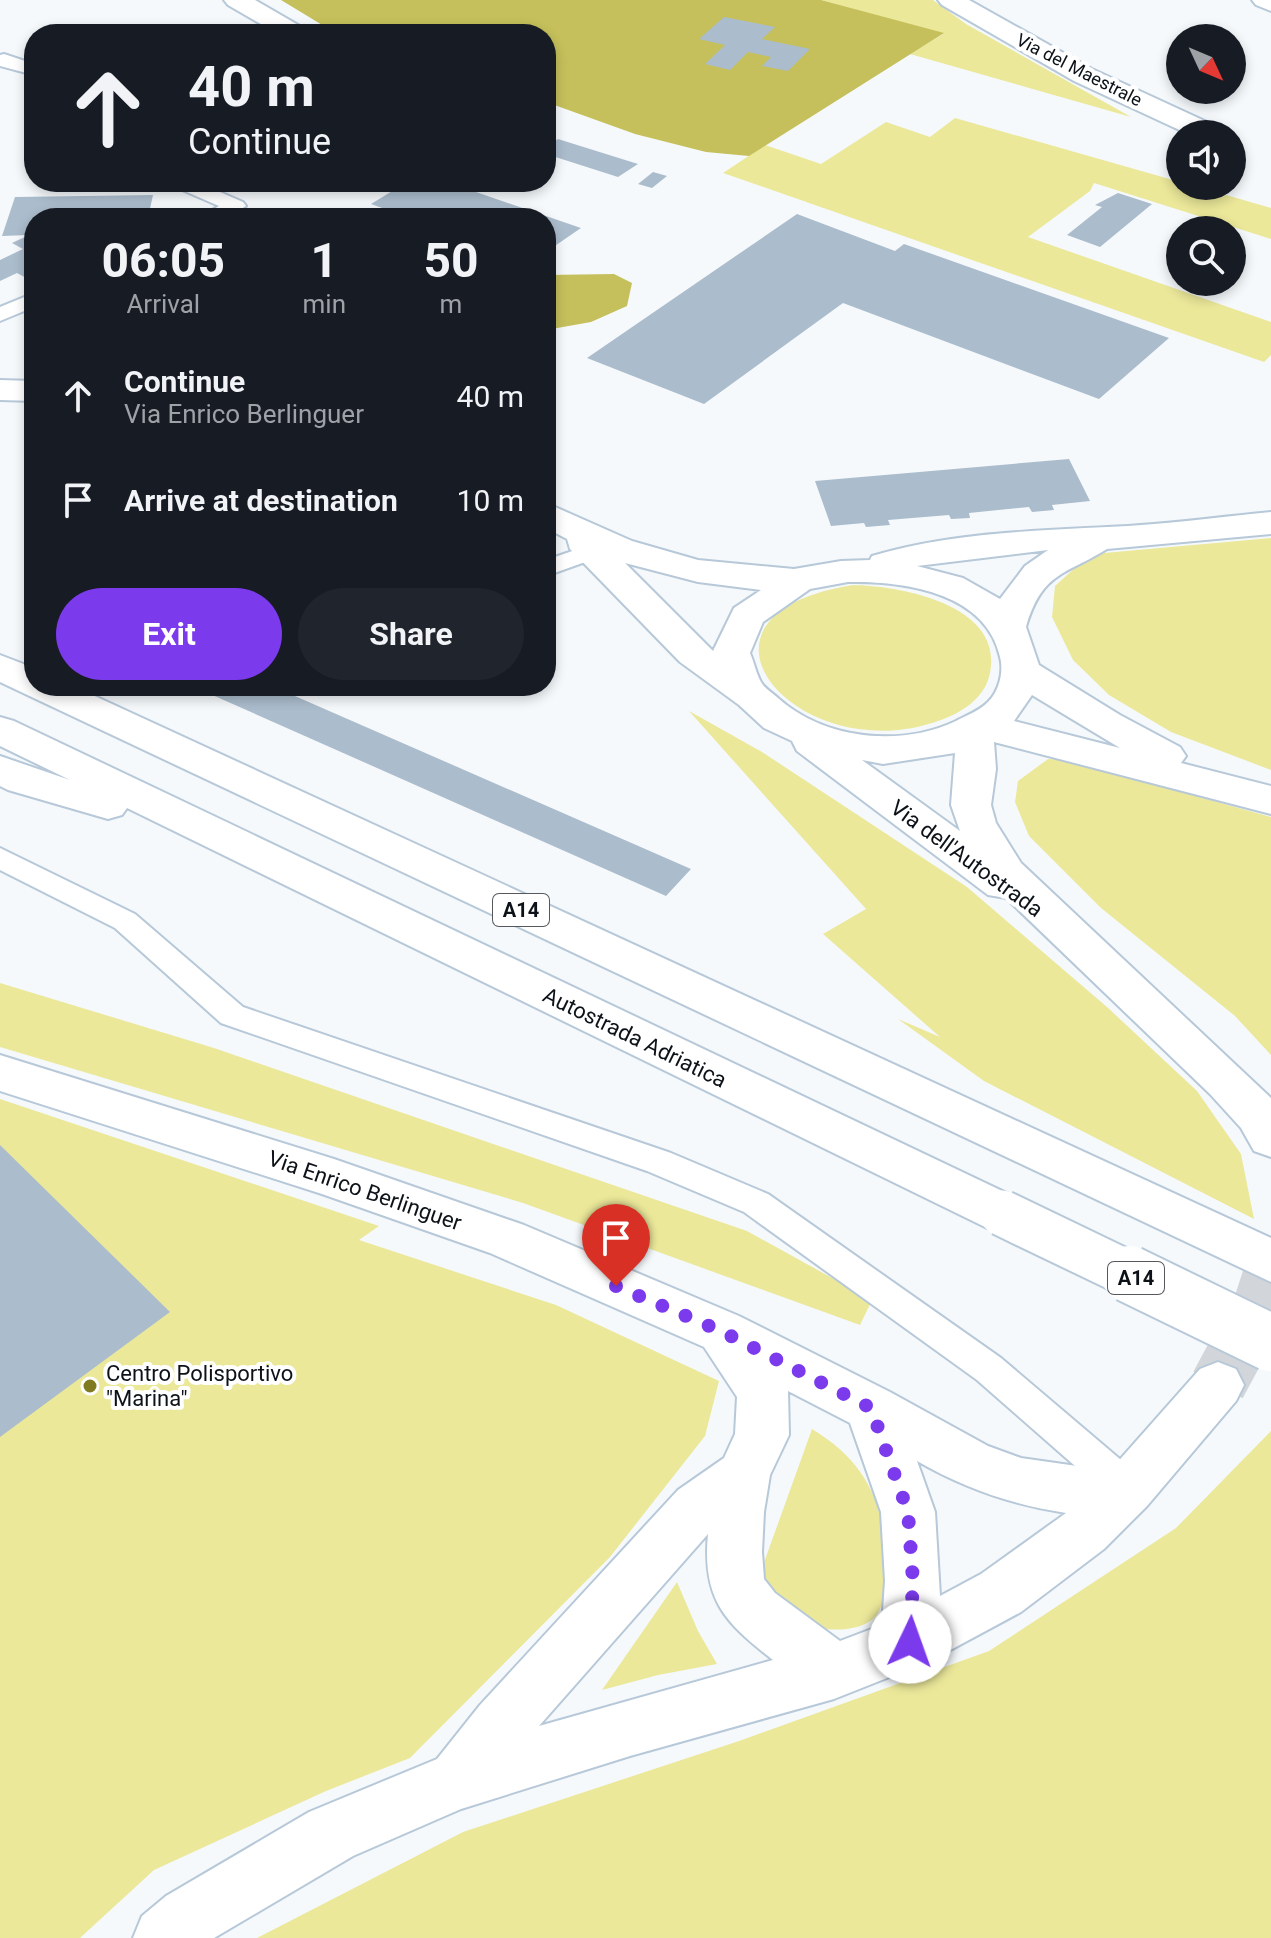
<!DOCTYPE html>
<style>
body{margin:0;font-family:Roboto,sans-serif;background:#20242c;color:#f1f3f6;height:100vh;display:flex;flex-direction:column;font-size:30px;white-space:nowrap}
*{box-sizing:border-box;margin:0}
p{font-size:26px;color:#9ea1a6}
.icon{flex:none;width:44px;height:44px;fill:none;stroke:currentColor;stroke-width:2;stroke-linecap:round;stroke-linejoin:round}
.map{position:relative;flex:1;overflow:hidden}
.panel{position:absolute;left:24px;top:208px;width:532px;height:488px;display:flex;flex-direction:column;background:#171b24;border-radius:32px;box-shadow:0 4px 12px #0003}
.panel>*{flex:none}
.hud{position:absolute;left:24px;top:24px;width:532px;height:168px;border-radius:32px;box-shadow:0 4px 12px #0003;background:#171b24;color:#f1f3f6;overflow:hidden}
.needle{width:52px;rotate:134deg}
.controls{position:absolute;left:1166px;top:24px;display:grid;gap:16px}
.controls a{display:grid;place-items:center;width:80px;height:80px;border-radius:50%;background:#171b24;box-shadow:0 4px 12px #0003;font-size:40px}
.pin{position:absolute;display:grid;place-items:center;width:68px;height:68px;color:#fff;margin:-82px -34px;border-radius:50% 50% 50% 0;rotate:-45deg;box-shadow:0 0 8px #0007}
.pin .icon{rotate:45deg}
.me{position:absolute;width:88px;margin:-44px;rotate:3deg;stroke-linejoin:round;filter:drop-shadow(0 0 6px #0008)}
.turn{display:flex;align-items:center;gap:28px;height:168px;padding:0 32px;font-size:36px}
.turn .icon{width:104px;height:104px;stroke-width:2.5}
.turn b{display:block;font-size:56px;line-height:68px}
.eta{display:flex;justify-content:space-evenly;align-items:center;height:136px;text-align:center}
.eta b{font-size:48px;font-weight:700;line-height:56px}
.button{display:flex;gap:16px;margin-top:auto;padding:16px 32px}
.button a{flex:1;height:92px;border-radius:48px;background:#7c3aed;color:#fff;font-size:32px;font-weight:700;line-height:92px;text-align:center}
.button a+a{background:#20242c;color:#f1f3f6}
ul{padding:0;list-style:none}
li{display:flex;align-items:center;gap:24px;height:104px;padding:0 32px}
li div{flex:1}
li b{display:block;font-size:30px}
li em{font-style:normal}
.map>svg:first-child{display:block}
</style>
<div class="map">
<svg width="1271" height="1938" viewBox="0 0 1271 1938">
<rect width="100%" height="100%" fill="#f5f9fc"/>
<path fill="#ebe89a" d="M821,0H933L966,24L1131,117L910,54L943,34Z
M955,118L1180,182V186H1195L1271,208V239L1094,183L1090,191L1028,237L1271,322V355L1264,362L723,173L765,145L821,164L886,122L930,137Z
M1271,538V770L1171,732L1109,695L1073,660L1052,617L1055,586L1077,566L1104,553Z
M853,585C903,586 1008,606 989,677C983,699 961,713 941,720C799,773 661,615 853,585Z
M689,711L762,752L967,887L1107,1007L1197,1091L1241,1154L1254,1219L984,1081L898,1019L940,1037L823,934L866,909Z
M1048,759L1091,761L1163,787L1271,817V1055L1235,1016L1101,908L1029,836L1015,802L1018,781Z
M0,983L214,1048L747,1231L872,1300L860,1325L523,1203L0,1047Z
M0,1099L379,1226L359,1240L556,1305L719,1381L705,1436L610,1557L410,1758L326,1791L154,1870L80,1938H0Z
M812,1429C868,1463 885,1505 887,1568C887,1583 885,1604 876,1616C861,1633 825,1632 805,1624C795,1621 775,1601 769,1592C765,1586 764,1575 762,1568Z
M1271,1431V1938H257L463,1832L739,1741L989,1651L1176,1528Z
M677,1582L698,1631L717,1664L658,1675L602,1690Z"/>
<path fill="#c5c05b" d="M281,0H821L944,33L749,156L706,152L635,134L546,102V34H337Z
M614,274L632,283L627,306L591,322L546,330V275Z"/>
<path fill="#abbccc" d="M724,17L775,27L762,39L810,49L788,71L762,66L771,57L748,52L730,70L705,64L725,45L699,39Z
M558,139L638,164L618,177L546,154V147Z
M653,172L667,176L652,188L638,184Z
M407,182H447L581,228L546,252V218H410L371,204Z
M1118,193L1152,204L1100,247L1067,235L1102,207L1095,205Z
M153,195L148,218H34V276L28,279L17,273L0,281V260L23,249L12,243L29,235L2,236L15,197Z
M797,214L895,251L904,244L1169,338L1099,399L843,303L704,404L587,358Z
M1069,459L1090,501L1052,505L1054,510L1032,512L1029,507L969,513L970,518L951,519L949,515L888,520L890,525L866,527L864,523L831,526L815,481Z
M207,686H272L691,869L666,896L201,690Z
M0,1145L170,1312L0,1437Z"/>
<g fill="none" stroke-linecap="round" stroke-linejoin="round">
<path stroke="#d2d6da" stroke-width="56" stroke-dasharray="56 28" stroke-linecap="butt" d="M1218,1385L1262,1303L1271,1275"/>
<defs>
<path id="lane" d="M4,54L34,64V75L0,66V55Z
M170,182H197L243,202L246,206L226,218H199L219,206L173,186Z
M34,293V307L0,321V307Z
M593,544L602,546L605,551L602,556L546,576V560Z
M0,848L135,914L243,1007L671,1153L768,1194L1001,1358L1141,1477L1146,1489L1141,1501L1128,1506L1115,1501L977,1380L744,1212L647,1171L221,1023L115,928L0,870Z"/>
<path id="street" d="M224,0H255L305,29L309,34H278L228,5Z
M938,0H969L1092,69L1220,128L1224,134H1188L1074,81L942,5Z
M1252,0H1271V11L1256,5Z
M0,380L34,381V401L0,400Z
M546,503L632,541L698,560L794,569L841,561L870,560L872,556C949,533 1028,531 1107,527C1162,525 1217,517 1271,512V534L1107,549C1065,575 1042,572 1026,627L1039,665L1120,715L1180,747L1186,756L1181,763L1271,786V814L994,742L996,769L991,805L996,823L1021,863L1271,1098V1157L1254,1151L1241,1128L1210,1094L1006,898L988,895L797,751L792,741L764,728L739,705L680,662L570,549L567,539L546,528ZM1048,550L1025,566L1000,599L963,578L917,566ZM625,563L698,582L761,590L734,608L713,651ZM848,582C903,581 986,592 1000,657C1004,672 999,691 988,702C979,711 967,715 956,721C901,747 825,740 778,698C773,693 764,688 761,682C756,673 754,662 750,653L763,622L810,589ZM1032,695L1120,748L1014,721ZM955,753L951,805L960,831L862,760L883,764Z
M0,1055L334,1159L524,1225L739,1316L890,1392L988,1446L1021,1458L1084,1467L1115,1465L1200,1369L1218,1362L1236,1369L1244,1385L1236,1401L1147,1506L1104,1549L1021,1612L930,1661L834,1699L630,1756L461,1809L353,1856L214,1938H133L142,1916L166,1896L309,1812L437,1759L480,1705L678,1490L724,1458L735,1434L737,1397L704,1347L490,1253L322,1194L0,1091ZM788,1391L850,1423L881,1512L885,1581L882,1625L840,1641L775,1593L764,1579L762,1552L764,1512L770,1475L789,1435ZM917,1461C964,1488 1012,1505 1066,1513L981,1574L940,1596L935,1512ZM708,1534C702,1599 724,1622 773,1660L539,1726Z"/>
<path id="highway" d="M0,655L34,668V686H73L1271,1238V1282L0,682Z
M0,717L14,721L1019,1199L1026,1213L1019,1227L1002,1233L985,1227L127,808L122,815L108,819L8,790L0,786V756L70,780L0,746Z"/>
</defs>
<use href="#lane" stroke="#b7c8d8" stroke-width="4"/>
<use href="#street" stroke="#b7c8d8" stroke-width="4"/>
<use href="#highway" stroke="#b7c8d8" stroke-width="4"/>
<use href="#lane" fill="#fff" fill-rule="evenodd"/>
<use href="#street" fill="#fff" fill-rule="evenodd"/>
<use href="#highway" fill="#fff" fill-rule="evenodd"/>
<defs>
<path id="highway-bridge-far1" d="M1002,1213L1133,1276"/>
<path id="highway-bridge" d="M1129,1274L1271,1343"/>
</defs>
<use href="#highway-bridge-far1" stroke="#b7c8d8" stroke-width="49" stroke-linecap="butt"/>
<use href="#highway-bridge" stroke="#b7c8d8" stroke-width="60" stroke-linecap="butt"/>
<use href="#highway-bridge-far1" stroke="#fff" stroke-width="45"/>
<use href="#highway-bridge" stroke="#fff" stroke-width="56"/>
</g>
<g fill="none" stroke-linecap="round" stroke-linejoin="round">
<path stroke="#7c3aed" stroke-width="14" stroke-dasharray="0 25.2" d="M616,1286L721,1331L871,1408L908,1512L913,1581L910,1642"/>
</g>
<circle fill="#807b21" stroke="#fff" stroke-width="3" cx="90" cy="1386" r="8"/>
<g text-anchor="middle" stroke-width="8" stroke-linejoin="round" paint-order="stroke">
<g font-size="18" fill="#0c1218" stroke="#fff">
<text transform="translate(1079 70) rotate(27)" y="6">Via del Maestrale</text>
</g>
<g fill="#fff" stroke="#55595d" stroke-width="2">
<rect x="493" y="894" width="56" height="32" rx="6"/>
<rect x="1108" y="1262" width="56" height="32" rx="6"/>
</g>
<g font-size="20" font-weight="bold" fill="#0c1218">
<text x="521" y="917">A14</text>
<text x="1136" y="1285">A14</text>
</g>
<g font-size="22" fill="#0c1218" stroke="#fff">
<text transform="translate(967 858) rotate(36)" y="8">Via dell'Autostrada</text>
<text transform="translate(635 1037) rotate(26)" y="8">Autostrada Adriatica</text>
<text transform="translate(365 1190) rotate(19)" y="8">Via Enrico Berlinguer</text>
</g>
<g font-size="22" fill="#0c1218" stroke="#fff" text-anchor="start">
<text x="106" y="1381">Centro Polisportivo<tspan x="106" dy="25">"Marina"</tspan></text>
</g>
</g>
</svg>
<div class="controls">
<a><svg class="needle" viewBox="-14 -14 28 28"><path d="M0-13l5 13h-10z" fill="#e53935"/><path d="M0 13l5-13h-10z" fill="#9ea1a6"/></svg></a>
<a><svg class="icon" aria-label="sound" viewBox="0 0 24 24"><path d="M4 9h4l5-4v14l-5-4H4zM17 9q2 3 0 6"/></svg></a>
<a><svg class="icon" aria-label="search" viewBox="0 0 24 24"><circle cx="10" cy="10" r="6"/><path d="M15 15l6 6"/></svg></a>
</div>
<div class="pin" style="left:616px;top:1286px;background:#d93025"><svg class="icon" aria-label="arrive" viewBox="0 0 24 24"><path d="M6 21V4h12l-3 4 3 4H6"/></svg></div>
<svg class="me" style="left:910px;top:1642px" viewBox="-20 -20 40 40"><circle r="19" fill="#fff"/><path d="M0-13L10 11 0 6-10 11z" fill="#7c3aed"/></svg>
<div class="hud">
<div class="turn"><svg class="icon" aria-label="ahead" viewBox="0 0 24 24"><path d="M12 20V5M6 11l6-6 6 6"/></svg><div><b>40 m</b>Continue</div></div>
</div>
<section class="panel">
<div class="eta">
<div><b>06:05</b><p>Arrival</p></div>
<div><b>1</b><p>min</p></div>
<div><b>50</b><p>m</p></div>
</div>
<ul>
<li><svg class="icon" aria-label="ahead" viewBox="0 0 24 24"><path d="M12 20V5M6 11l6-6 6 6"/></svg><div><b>Continue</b><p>Via Enrico Berlinguer</p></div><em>40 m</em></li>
<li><svg class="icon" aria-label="arrive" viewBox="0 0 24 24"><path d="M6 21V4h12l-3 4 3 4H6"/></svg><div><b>Arrive at destination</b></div><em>10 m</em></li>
</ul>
<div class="button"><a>Exit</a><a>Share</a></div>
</section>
</div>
